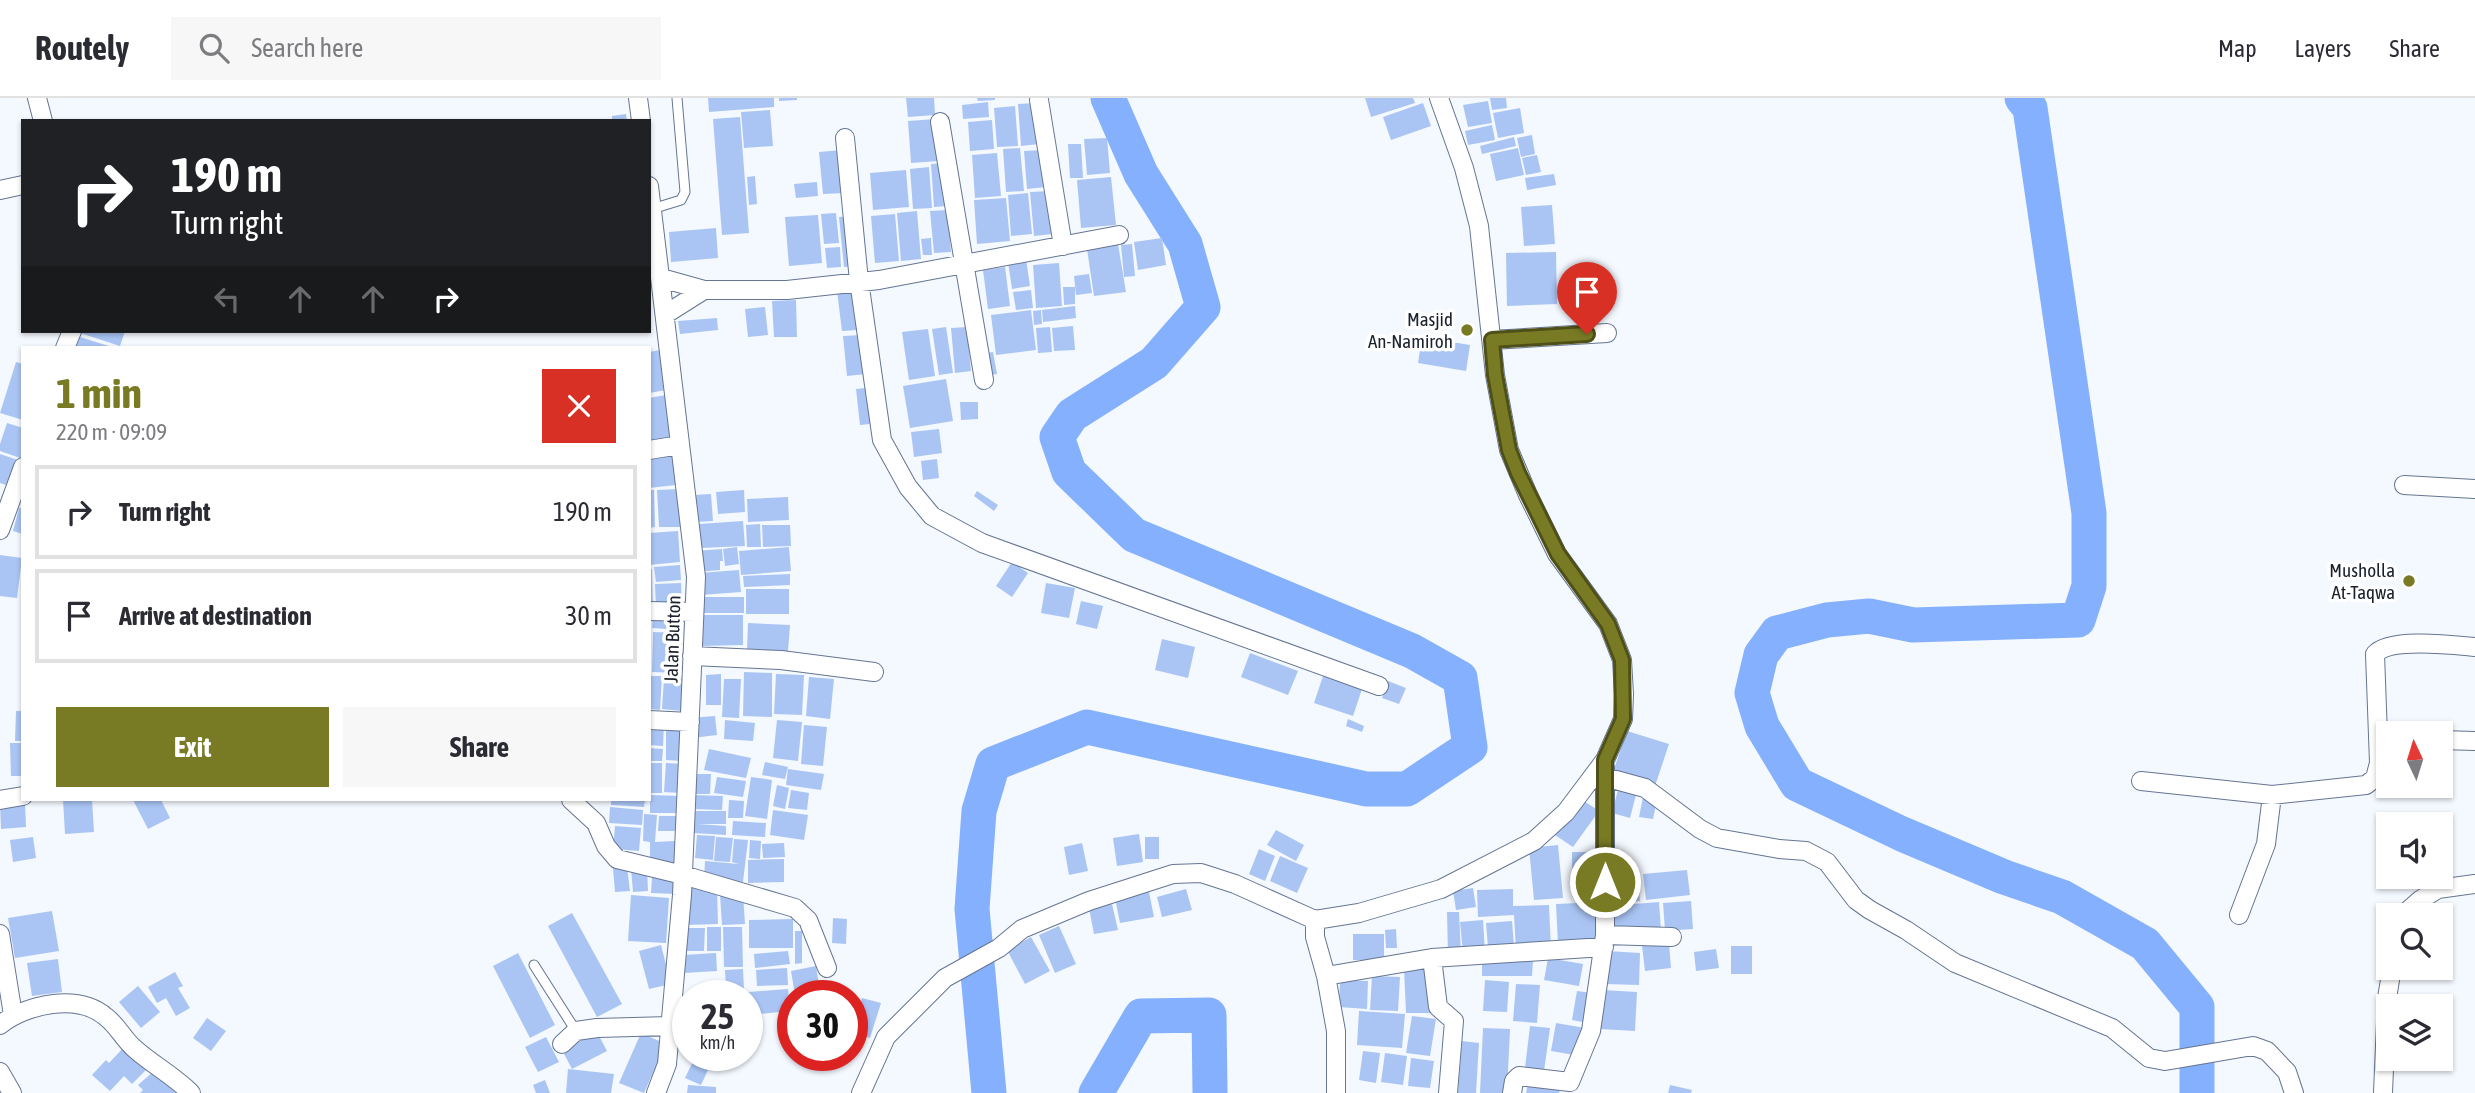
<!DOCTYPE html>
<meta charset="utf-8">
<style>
body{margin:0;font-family:"Asap Condensed",sans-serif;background:#f7f7f7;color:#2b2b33;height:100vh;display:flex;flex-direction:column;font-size:26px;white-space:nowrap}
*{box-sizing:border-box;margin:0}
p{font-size:23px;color:#7c7c81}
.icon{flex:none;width:38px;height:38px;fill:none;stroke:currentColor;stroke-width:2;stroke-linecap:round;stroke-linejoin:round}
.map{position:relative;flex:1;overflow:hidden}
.sheet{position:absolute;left:21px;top:248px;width:630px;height:455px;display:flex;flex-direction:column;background:#fff;border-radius:0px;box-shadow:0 2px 5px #0004}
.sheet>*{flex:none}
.hud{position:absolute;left:21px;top:21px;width:630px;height:214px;border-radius:0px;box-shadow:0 2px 5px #0004;background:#202124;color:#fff;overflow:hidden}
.needle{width:46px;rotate:356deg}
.buttons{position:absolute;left:2376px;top:623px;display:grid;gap:14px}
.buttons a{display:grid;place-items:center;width:77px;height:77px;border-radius:0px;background:#fff;box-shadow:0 2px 5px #0004;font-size:35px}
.speed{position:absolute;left:672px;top:882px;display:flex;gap:14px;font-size:35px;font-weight:700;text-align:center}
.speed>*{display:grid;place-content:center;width:91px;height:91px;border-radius:50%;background:#fff;box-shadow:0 2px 5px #0004;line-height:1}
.speed small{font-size:18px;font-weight:400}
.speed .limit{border:10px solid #d22;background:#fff;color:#111}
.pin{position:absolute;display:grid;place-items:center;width:60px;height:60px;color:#fff;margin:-72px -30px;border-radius:50% 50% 50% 0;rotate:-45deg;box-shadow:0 0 7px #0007}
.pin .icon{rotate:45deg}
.me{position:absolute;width:77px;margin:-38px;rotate:0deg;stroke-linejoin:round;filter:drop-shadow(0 0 5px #0008)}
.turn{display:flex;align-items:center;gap:24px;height:147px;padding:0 35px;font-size:32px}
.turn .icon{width:91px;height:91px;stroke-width:2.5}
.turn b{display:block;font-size:49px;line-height:60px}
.lanes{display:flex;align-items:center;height:66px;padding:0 35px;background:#0003;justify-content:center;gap:35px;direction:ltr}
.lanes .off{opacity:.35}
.round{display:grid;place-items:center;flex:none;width:74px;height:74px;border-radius:0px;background:#f7f7f7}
.head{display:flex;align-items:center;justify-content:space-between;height:119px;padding:0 35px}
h1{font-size:42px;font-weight:700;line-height:52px;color:#787b24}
.action{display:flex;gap:14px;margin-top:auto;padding:14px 35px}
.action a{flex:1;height:80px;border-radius:0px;background:#787b24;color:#fff;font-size:28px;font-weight:700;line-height:80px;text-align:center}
.action a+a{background:#f7f7f7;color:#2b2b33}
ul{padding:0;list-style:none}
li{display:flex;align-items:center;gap:21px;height:94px;margin:0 14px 10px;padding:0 21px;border:4px solid #e1e1e2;border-radius:0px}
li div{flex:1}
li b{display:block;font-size:26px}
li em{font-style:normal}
header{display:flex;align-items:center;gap:42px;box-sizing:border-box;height:98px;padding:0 35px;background:#fff;border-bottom:2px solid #e1e1e2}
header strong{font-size:33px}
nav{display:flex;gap:38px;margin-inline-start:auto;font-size:24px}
.search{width:490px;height:63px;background:#f7f7f7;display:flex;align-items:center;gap:18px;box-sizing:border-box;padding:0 24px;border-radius:0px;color:#7c7c81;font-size:26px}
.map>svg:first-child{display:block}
</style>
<header>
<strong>Routely</strong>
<div class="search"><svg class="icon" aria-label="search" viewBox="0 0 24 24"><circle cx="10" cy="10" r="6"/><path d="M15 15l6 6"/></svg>Search here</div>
<nav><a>Map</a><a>Layers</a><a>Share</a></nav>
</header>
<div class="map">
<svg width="2475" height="995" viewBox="0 0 2475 995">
<rect width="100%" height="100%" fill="#f4f8ff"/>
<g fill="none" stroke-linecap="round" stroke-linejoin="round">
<path stroke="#84b0fe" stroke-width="35" d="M2022,0L2030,10L2089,415V488L2078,522L1913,527L1869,518L1827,522L1777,535L1761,557L1752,595L1762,628L1797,686L1902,736L2004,779L2062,799L2145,846L2197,909V995
M989,995L972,811L979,713L993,666L1087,629L1366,691H1407L1470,649L1460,580L1412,553L1134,437L1069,374L1057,339L1072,317L1154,265L1203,209L1185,146L1141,76L1108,0
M1096,995L1141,918L1209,917L1210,995"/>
</g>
<path fill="#aac5f4" d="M708,0H774V9L709,14Z
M779,0H797V2L779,3Z
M906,0H934L935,17L908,19Z
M977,0H995V2L978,3Z
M1365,0H1413L1415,5L1371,19Z
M1490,0H1506L1507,10L1492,12Z
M1488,3L1492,25L1468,29L1463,7Z
M988,4L989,19L963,21L962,7Z
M1036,5L1039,46L1021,48L1018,6Z
M1423,5L1431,28L1391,42L1383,19Z
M1015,8L1018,48L997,49L994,10Z
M1520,10L1524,35L1498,40L1493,15Z
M770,12L773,48L744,50L741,14Z
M626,16L627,23H612V18Z
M740,19L749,135L722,137L713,21Z
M936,21L939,63L911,65L908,23Z
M992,22L994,51L970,53L968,24Z
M1492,27L1495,42L1468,47L1465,33Z
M1532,37L1535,56L1521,59L1517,40Z
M1514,39L1516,48L1482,56L1480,48Z
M1107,40L1110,75L1087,77L1084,41Z
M1068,46H1081L1083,80H1070Z
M1020,50L1024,93L1006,94L1003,51Z
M1518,50L1524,77L1496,83L1490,56Z
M842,52L845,95L823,96L819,54Z
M1043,52L1046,89L1027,91L1024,53Z
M997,55L1001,98L975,100L972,57Z
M1537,57L1541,74L1526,77L1522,60Z
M944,65L947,108L934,109L931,66Z
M929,69L932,110L913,111L910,71Z
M906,72L909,109L873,112L870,75Z
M1554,76L1556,87L1527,92L1525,80Z
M755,78L757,106L749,107L747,79Z
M1111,79L1116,127L1081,130L1077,82Z
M817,84L818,98L796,100L794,86Z
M1050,93L1053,136L1034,138L1030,94Z
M1028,95L1032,136L1011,138L1008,97Z
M1006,100L1010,143L977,146L974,102Z
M1552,107L1555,146L1524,148L1521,109Z
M948,112L951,154L934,155L930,113Z
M917,113L921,161L901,163L897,115Z
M836,115L839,145L824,146L821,116Z
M895,116L899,163L875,165L871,118Z
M818,117L822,165L789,168L785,119Z
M851,118L855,168L844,169L839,119Z
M716,130L718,160L671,164L669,134Z
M931,140L932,157H923L921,141Z
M1162,140L1166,167L1138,172L1134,144Z
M1118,146L1126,194L1094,198L1087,151Z
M1132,146L1135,178L1124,179L1121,147Z
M840,149L841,169L827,170L825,150Z
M1556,154L1557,206L1507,208L1506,155Z
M1026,161L1030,188L1012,191L1008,164Z
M1059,165L1062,208L1036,210L1033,167Z
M1005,169L1010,208L988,211L983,172Z
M1089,176L1092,195L1076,197L1074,178Z
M1063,189H1075V206L1064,207Z
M853,191L858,232L842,233L837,193Z
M1031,192L1033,210L1016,212L1013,194Z
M796,202L797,239H774L772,203Z
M1075,208L1076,220L1043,224L1042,212Z
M765,209L768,237L748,239L745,211Z
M1031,212L1036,252L996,257L991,217Z
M1041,212L1042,226L1034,227L1033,213Z
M717,220L718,232L680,236L678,223Z
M1073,228L1075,252L1054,253L1052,230Z
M946,229L953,275L939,277L932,231Z
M967,229L971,273L955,275L951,230Z
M1050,229L1052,254L1038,255L1036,230Z
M928,231L935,278L909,282L902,234Z
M81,233H125L120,248L80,235Z
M863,237L866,276L847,278L843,238Z
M77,238L115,250H73Z
M1422,239L1470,247L1466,273L1418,265Z
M660,252L666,292L649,295V254Z
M993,254L997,276L985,278L981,256Z
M16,264L23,266V322L0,315Z
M946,281L953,323L910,330L903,288Z
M866,290L870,326L860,327L856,291Z
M666,297L673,340L649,344V300Z
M960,304H978V321L961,322Z
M7,325L23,330V361L0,353V346Z
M939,331L942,355L914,359L911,334Z
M673,353L676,387L649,390V356Z
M0,356L21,363L12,389L0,385Z
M937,361L939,380L923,382L921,363Z
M680,391L682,429H659L657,392Z
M649,392H654L655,429L649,430Z
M744,392L745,414L718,416L716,394Z
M977,393L998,407L994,413L974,398Z
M711,396L713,423L696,424L694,397Z
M788,399L789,422L748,424L747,401Z
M19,410H23V436L13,433Z
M743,423L745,448L701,450L699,426Z
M760,426L761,449H747L746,427Z
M762,427H790L791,448L763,449Z
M678,433L680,464L649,467V435Z
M737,449L739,466L725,468L723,451Z
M789,449L791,473L741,477L739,453Z
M722,451L723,463H720V472L698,474L695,453Z
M0,457L22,460L17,500L0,498Z
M1012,464L1028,475L1012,499L996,488Z
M680,467L681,482L656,484L654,469Z
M649,471H652L653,512H649Z
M739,472L741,494L701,497L699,475Z
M790,476V487L744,489L743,478Z
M681,485L682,508L656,510L655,486Z
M1046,485L1075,490L1069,520L1041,515Z
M746,491H789V516H746Z
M699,499H744V515H699Z
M1081,503L1103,508L1097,531L1076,526Z
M700,517H743V547L700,548Z
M653,519L682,520L681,532L652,530Z
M748,525L790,527L788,553L747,551Z
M653,534L682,535L681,575L652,574Z
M1162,541L1195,549L1188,580L1155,572Z
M1250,555L1298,573L1288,597L1241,579Z
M744,574L772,575V619L743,618Z
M721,576V607H706V577Z
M776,576L804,577L802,617L774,616Z
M649,578H662L660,612L649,611Z
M1323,578L1362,591L1353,618L1314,605Z
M809,579L834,581L830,621L806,618Z
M664,580L685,581L683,613L662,611Z
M724,581H741L739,620L722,619Z
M1388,583L1406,590L1399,606L1382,600Z
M16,613H23V643H15Z
M715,618L717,637L692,640L690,620Z
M1348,621L1364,628L1362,634L1346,628Z
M725,622L755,625L753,643L724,641Z
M777,622L802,624L798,663L773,660Z
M649,626H664L663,648L649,647Z
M666,627H684L683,663L666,662Z
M804,627L827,629L823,668L801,666Z
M1627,633L1669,646L1655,688L1613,674Z
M10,645H23V678H11Z
M649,650L663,651L662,663H649Z
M709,651L751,660L746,680L704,672Z
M765,664L788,669L785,681L762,677Z
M649,665H662V695H649Z
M666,665L684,666L681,695L664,694Z
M788,671L824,676L821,692L786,687Z
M694,676H711L710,696H694Z
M717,679L746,683L743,699L714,695Z
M751,679L772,682L767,721L745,718Z
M777,687L789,690L785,711L773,708Z
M1619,688L1637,693L1630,720L1612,715Z
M791,692L809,695L807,712L788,710Z
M650,697L682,698V715H650Z
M693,697L723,698L722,712L693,711Z
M1643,699L1657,702L1653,721L1639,719Z
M1581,701L1599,713L1573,749L1555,737Z
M63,702H92L94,734L65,736Z
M133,702H161L170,720L148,731Z
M611,702H645L644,709L611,707Z
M729,702L744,703L743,720H728Z
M25,705L26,729L1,731L0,707Z
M610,709L643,712L642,727L609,725Z
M773,712L808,717L804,742L770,737Z
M691,713H726V726H698L726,728V737L693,735Z
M644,716L657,717L655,744L675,743L676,766L650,767V744L643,743Z
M659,718H678V733H658Z
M733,723L766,725L765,739L732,737Z
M615,728L641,730L639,753L613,751Z
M1276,732L1304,747L1296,763L1267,747Z
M1139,736L1143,764L1117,768L1113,740Z
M697,737L715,738L713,762L695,760Z
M33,739L36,760L13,764L10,742Z
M716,739L733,740L730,764L714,763Z
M1145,739H1159V761H1145Z
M734,741L748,742L743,784L704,781L705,763L739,766L732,764Z
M750,742L761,743L760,761L749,760Z
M784,745L785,759L763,760L762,746Z
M1082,745L1088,773L1069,777L1064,749Z
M1558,747L1563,800L1534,802L1529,750Z
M1259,751L1275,758L1265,783L1249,776Z
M1572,754H1599V800L1572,799Z
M1280,758L1308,770L1297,795L1270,783Z
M784,761V784L748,785V762Z
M627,769L630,793L615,794L613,770Z
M647,770L648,793L633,794L631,771Z
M1687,772L1690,797L1646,802L1643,776Z
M1638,776L1640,803L1611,805L1609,778Z
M652,779L677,780L676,796L651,795Z
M686,790H717L718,826L687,827Z
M1473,790L1476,809L1456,812L1453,793Z
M1186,791L1192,812L1162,819L1157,799Z
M1513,791V808L1549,807L1551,851L1516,853L1514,817L1478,819L1477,792Z
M1149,794L1154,819L1120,825L1115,800Z
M743,796L745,826L722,827L720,797Z
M631,797L669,800L666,845L628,843Z
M1691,803L1693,831L1665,833L1663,805Z
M1600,804L1602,844L1558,846L1556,806Z
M1659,804L1661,832L1611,835L1609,808Z
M1112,806L1118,832L1094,836L1089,810Z
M52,813L59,853L15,860L8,820Z
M1447,814H1459L1461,856L1448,857Z
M572,815L622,906L597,919L548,828Z
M833,820L847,821L846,846L832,845Z
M793,821V850H749V822Z
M1483,822L1485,854L1463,855L1460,824Z
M1512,823L1514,848L1488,850L1486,825Z
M1059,828L1076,866L1055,875L1039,837Z
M707,829H721V853H707Z
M723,829H742L743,869H724Z
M686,830H705L704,853H686Z
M1396,831L1397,850H1386L1385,832Z
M795,833H802V865L795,866Z
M1353,836H1384V862H1353Z
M1031,839L1050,873L1025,886L1007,852Z
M1669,845L1671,870L1645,873L1642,848Z
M661,847L671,886L649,891L639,853Z
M1731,848H1752V876H1731Z
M1716,851L1719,870L1696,873L1694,854Z
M788,853L790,866L755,870L754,856Z
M1607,853L1640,855L1639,887L1605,886Z
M518,855L555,927L530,940L493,868Z
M716,855L717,873L684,875L683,857Z
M1548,860L1583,866L1579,888L1544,882Z
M58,861L62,894L32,898L27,865Z
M1482,862H1533L1532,878H1482Z
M816,868L820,893L795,897L791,873Z
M787,870L788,887L757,888L756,872Z
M1430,870L1432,915H1406L1404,871Z
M743,871L744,891L726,892L725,872Z
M175,874L183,888L178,890L190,910L176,918L166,900L157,905L148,889Z
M1372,878L1400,879L1398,913L1370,912Z
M1340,882L1368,883L1367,911L1339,909Z
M1485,882L1509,884L1507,914L1483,913Z
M1516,886L1540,887L1537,925L1513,923Z
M138,888L160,914L141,930L119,904Z
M719,890L729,895L727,898H716Z
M788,891L790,913L750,917L748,894Z
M1602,892L1637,894L1635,933L1600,931Z
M1577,893L1592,895L1588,925L1572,922Z
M862,900L881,905L870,940L852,935Z
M1359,913L1405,916L1402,950L1357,947Z
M1412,918L1436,921L1430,958L1406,955Z
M207,920L226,933L211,953L193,940Z
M1556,925L1585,930L1580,958L1551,953Z
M1530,928L1550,930L1544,973L1525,970Z
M1483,930L1510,931L1507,995H1480Z
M597,934L607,953L572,971L562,952Z
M641,935L666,946L644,995L619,985Z
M546,939L559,964L538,974L525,949Z
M1462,943L1479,945L1476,995H1458Z
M126,947L149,969L132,986L124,978L110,993L92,977L106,962L109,965Z
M1363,953L1380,955L1376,985L1359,982Z
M1385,955L1407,958L1403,987L1381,984Z
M696,957H715L701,987L685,980Z
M1411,960L1434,963L1430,990L1408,988Z
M568,971L614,976L611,995H566Z
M154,973L176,995H140L143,992L138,987Z
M1529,981L1561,986L1559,995H1526Z
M545,982L550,995H536L533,987Z
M688,987L716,989V995H687Z
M1670,987L1692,992L1691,995H1668Z"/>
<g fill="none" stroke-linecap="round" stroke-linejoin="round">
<defs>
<path id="service" d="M652,111L681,102L685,94L677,0
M534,867L576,933"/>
<path id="minor" d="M37,0L43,23
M638,0L641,23
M1039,2L1063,148
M940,24L984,282
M845,40L859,183L882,342L908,389L932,418L982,445L1379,588
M649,88L696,479L682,797L667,966L656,995
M0,92L23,87
M661,180L704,192H787L879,182L1119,137
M666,216L704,192
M1492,242L1607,235
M65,250L72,233
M649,352L680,347
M2404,387L2475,391
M0,432L23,369
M649,513L694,514
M692,558L781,562L874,574
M649,622L690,624
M2441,642L2475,643
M1605,669V837
M1605,679L1645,690L1700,731L1717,740L1779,751L1806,753L1827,764L1856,802L1870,812L1906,832L1955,865L2112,930L2149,960L2165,963L2253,948L2267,953L2287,974L2294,995
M2141,683L2272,697L2366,687L2375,680L2379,665L2375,556C2390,539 2453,547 2475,549
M0,702L23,698
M571,702L596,725L606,748L617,761L683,777L795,810L808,822L827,870
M2239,817L2266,746L2272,697
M2403,817L2420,802L2438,791L2475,786
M1315,822L1359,815L1441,791L1534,743L1566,714L1605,662L1623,621L1624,596L1622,562L1608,526L1557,456L1528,397L1509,352L1495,277L1479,128L1464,70L1439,0
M0,836L13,917
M1432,860L1438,909L1454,923L1448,995
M1326,878L1432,860L1604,849
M0,927C26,906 78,895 106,919C118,928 124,942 135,951C153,967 174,978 191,995
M562,946L576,933L597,930L670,928
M0,974L12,995
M861,995L886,939L945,880L999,850L1022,831L1089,803L1173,776L1201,775L1235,786L1315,822V839L1326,878L1336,933V995
M1512,995L1514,983L1519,978L1570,984L1591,933L1605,837L1672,839
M2383,995L2387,900L2392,870"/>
</defs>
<use href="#service" stroke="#657592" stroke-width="11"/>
<use href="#minor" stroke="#657592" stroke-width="20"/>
<use href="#service" stroke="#fff" stroke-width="9"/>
<use href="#minor" stroke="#fff" stroke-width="18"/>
</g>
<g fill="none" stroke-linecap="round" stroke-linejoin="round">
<defs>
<path id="route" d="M1587,236L1492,242L1495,277L1509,352L1518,375L1558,456L1608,526L1622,562L1623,621L1605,662V784"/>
</defs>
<use href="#route" stroke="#4e5017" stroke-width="18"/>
<use href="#route" stroke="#787b24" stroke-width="12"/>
</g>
<g fill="#787b24" stroke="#fff" stroke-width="2.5">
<circle cx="1467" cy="232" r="7"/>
<circle cx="2409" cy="483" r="7"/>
</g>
<g text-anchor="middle" stroke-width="7" stroke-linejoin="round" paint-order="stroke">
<g font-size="19" fill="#1a212c" stroke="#fff" text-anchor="end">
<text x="1453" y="228">Masjid<tspan x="1453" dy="22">An-Namiroh</tspan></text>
<text x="2395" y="479">Musholla<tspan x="2395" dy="22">At-Taqwa</tspan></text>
</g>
<g font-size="19" fill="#1a212c" stroke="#fff">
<text transform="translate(672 541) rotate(-88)" y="7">Jalan Button</text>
</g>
</g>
</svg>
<div class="buttons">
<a><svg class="needle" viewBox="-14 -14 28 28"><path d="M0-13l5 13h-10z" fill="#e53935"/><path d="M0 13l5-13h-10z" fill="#7c7c81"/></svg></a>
<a><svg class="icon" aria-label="sound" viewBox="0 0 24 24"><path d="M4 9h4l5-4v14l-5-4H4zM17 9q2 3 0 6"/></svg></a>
<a><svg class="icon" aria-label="search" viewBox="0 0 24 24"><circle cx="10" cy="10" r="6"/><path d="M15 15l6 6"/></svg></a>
<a><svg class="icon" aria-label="layers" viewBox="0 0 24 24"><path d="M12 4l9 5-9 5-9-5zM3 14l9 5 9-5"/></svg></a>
</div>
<div class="speed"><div>25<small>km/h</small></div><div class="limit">30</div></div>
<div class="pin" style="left:1587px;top:236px;background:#d93025"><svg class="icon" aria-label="arrive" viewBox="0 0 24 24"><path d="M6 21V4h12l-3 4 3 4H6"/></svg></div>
<svg class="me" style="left:1605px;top:784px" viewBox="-20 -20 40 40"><circle r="17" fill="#787b24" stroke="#fff" stroke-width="3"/><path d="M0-11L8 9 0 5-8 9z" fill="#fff"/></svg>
<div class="hud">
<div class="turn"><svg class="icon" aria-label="right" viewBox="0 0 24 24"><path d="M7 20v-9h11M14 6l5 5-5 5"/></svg><div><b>190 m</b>Turn right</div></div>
<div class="lanes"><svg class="icon off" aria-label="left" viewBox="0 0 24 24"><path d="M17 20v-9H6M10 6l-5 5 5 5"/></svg><svg class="icon off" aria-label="ahead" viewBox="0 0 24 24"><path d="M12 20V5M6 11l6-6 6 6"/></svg><svg class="icon off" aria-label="ahead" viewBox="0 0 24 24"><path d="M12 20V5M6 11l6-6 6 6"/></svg><svg class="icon" aria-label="right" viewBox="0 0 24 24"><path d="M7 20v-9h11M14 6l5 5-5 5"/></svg></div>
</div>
<section class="sheet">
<div class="head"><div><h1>1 min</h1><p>220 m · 09:09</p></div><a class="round" style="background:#d93025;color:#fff"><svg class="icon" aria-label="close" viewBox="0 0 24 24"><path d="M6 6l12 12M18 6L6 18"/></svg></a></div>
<ul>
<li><svg class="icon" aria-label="right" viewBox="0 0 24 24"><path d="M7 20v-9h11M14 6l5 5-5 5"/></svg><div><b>Turn right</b></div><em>190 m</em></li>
<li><svg class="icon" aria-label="arrive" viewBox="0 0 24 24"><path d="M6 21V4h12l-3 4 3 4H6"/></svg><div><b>Arrive at destination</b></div><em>30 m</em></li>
</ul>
<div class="action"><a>Exit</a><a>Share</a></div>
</section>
</div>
